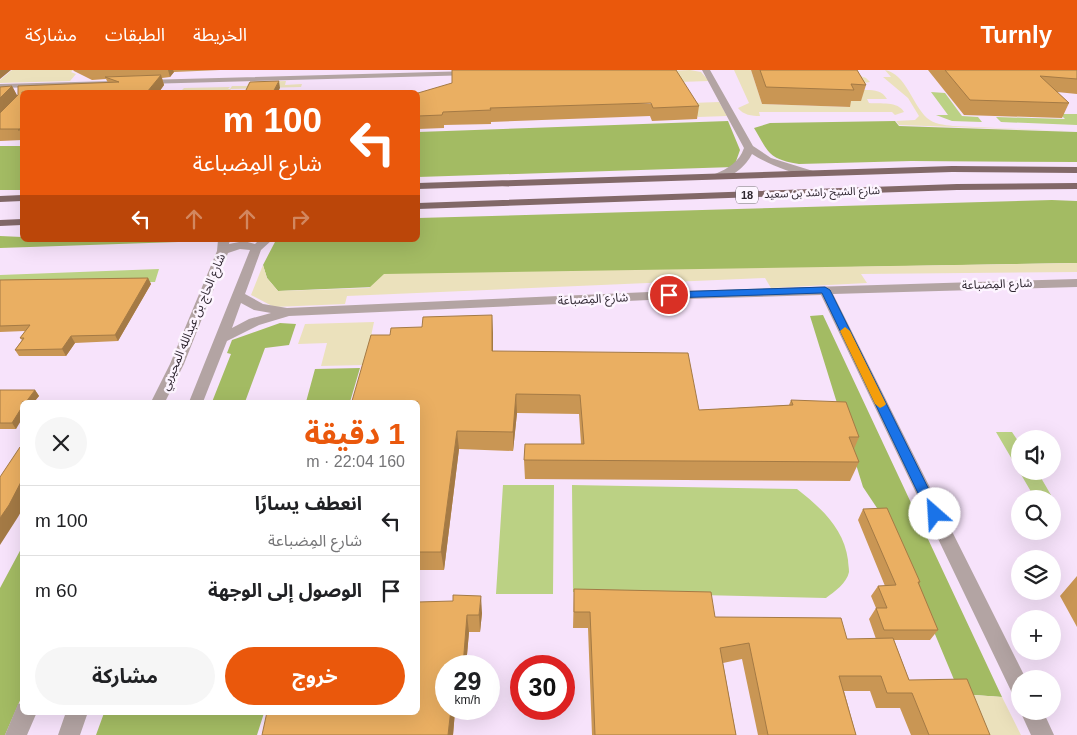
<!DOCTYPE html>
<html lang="ar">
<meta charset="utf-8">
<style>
body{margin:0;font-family:Helvetica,"Noto Sans Arabic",sans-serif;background:#f6f6f6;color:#202124;direction:rtl;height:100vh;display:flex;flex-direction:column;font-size:19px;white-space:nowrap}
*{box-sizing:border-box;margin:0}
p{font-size:16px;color:#757577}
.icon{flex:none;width:28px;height:28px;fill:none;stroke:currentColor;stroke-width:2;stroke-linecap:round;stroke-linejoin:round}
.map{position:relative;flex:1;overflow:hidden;direction:ltr}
.panel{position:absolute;left:20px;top:330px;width:400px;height:315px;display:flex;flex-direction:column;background:#fff;border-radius:8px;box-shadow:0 5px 20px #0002;direction:rtl}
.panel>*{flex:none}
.banner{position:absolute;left:20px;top:20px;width:400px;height:152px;border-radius:8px;box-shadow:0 5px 20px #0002;direction:rtl;background:#ea580c;color:#fff;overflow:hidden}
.tools{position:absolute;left:1011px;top:360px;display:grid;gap:10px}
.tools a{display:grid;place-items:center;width:50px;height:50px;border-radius:50%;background:#fff;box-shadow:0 5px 20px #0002;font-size:25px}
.speed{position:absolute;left:435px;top:585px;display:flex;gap:10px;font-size:25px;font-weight:700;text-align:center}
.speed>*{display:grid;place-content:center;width:65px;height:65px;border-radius:50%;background:#fff;box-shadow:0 5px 20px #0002;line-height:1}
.speed small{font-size:12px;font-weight:400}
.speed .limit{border:8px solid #d22;background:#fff;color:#111}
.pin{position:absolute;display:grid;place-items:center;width:42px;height:42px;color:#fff;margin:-21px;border:2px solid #fff;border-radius:50%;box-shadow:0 1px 5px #0007}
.me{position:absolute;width:55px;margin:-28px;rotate:334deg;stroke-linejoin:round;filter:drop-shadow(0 0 4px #0008)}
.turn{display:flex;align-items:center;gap:18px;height:105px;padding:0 15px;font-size:22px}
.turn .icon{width:65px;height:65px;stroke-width:2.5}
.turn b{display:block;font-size:35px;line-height:42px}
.lanes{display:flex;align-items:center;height:48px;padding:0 15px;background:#0003;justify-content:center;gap:25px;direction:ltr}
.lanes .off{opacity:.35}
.round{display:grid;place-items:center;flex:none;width:52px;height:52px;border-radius:26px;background:#f6f6f6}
.summary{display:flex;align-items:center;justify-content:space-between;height:85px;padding:0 15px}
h1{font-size:30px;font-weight:700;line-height:38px;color:#ea580c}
.primary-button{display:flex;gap:10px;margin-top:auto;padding:10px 15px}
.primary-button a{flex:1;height:58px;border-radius:30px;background:#ea580c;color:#fff;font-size:20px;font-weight:700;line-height:58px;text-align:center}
.primary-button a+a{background:#f6f6f6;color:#202124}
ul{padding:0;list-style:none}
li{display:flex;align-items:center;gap:15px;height:70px;padding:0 15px;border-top:1px solid #e0e0e0}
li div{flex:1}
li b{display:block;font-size:19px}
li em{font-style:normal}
header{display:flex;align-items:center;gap:30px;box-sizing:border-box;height:70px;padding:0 25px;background:#ea580c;color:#fff}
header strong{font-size:24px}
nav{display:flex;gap:28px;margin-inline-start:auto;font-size:18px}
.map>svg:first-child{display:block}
</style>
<header>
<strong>Turnly</strong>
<nav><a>الخريطة</a><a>الطبقات</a><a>مشاركة</a></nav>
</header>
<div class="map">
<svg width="1077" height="665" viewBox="0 0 1077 665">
<rect width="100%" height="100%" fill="#f7e3fb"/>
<path fill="#bbd184" d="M931,22L945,23L962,46L978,47L982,52L952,51L936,45H948Z
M1060,44H1077V55L1001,52L996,47L1065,49Z
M159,199L155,212L0,214V205Z
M996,362H1012L1020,374V401H1037L1051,425H1033Z
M503,415H554L553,524H496Z
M572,415L797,419C820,437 844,458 848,490C848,493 849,498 849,502C847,513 834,522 826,528L573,522Z"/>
<path fill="#a3bb63" d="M728,51L740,80L734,97L418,107V62Z
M895,51L899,56L1077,62V92L911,91L799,94C768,89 769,83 754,58L770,53Z
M0,76H22V120H0Z
M1052,130L1077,131V193L850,197L278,221L267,208L263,195L276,170H418V148Z
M0,166L22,167V170L208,171L0,178Z
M823,245L1002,627L960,624L891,459L863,417L810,246Z
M280,253L296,254L289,275L265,278L245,332H212L231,284L227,283L232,270Z
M360,298L350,332H306L315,299Z
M22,477V626L5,665H0V518Z
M104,643V642L264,643L257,665H96Z"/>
<path fill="#ebe1bc" d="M12,0H73L71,2L76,4L70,11L0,13V10Z
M690,0L701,2L709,11L679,12L667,1Z
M734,0H751L762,34L849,37L846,31H861L843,0H860H853L855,4L866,8L870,12L859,14L862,20C872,20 881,19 887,29H867L869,33C880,34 898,31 904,42L895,45L892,42H759L760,46C752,46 743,45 738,38L749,33Z
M885,0C906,4 912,34 927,48C934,54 944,55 953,56L1066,61L899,55L896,51L915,50L919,46L908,28L883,7H891Z
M286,11L285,15L302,14L301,17L231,19L229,22H215L216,20L181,21L184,18L230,17L228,19H230L232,16H247L249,12Z
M719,32L727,46L698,47L691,33Z
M1077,193V202L861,204L867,213L771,218L765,208L347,226L345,234L274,237L251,225L263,195L267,208L278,221L369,218L384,204Z
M374,252L365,295L321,296L327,273L298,274L305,254Z
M960,624L1002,627L1021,665H977Z"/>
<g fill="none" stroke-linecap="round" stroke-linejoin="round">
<path fill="#b3a4a3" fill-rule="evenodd" d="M702,0H710L753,76L771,88L813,101V105C799,108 764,92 752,84C746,96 730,111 715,108V104C729,98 739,92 744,78Z
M471,1L475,3L474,5L144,14L140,12L144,10Z
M113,11L117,13L116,15L0,18V14Z
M218,170H230L229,174L244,171L255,174L259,170H272L261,180L245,224L263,234L287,238L649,222L1077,209V217L833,224L1026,609H1020V628L1013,625L821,225L649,230L289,246L259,255L227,271L203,332H189L250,180L240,179L228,183L184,294L165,332H151L170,294L217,181ZM241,233L254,240L271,243L249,249L232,258Z
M22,633V642H37L27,665H5L18,634Z
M1020,641H1043L1054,665H1031Z
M66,642H88L80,665H58Z"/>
<path fill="#826868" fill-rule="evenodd" d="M952,96L1077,97V103L952,102L418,119V113Z
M1077,113V119L957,120L418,139V133L957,114Z
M22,125V131L0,132V126Z
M22,149V155L0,156V150Z"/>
</g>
<path fill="#c99654" d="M73,0H220L174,2L170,7L162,8L164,15L159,22H22V70L0,71V17L12,16L17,26L18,25V16L108,13L106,9L92,10L74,1Z
M751,0H857L866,15L861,31H851L850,37L762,34Z
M928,0H1077V24L1057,22L1069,33L1062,48L964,45Z
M418,23L699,36L697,49L652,51L650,46L491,52V54L444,55V58L418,59Z
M148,208L151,214L118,271L75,273L66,286H19L15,280L22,270L20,268L25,261L0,262V210Z
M493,263V281L699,340L789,335L791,330L859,367L854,379L859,392L850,411L525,409L524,390L581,374L579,344L517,343L513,381L459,379L444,500H418V332L352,331Z
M0,320H35L39,326L34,332H22L16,359H0Z
M863,439L920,512L919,514L938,560L930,570H894L909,610L990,665H911L900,638H876L870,621H844L856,665H758L742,589L723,593L736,665H592L588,558H573L574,519L715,547L847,569H876L869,549L876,538L871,526L878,516H885L858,450Z
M1077,506V557L1060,526Z
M418,532L482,543L480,562H469L466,596H446V639H463V641H455L453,665H262Z"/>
<path fill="#a47a45" d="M0,0H11L0,9Z
M168,0H173L174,2L170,7Z
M161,5L164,15L159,22H147Z
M279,11L280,18L278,22H273Z
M12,16L18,27L0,44V28Z
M148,208L151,214L118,271L115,265Z
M492,245L493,263V299L492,281Z
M71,266L75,273L66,286L62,279Z
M35,320L39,326L34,332H26Z
M516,324L517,343L513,381V362Z
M22,337V349L16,359L12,353Z
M457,361L459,379L444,500L441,482Z
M22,410V440L18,447L0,475V448Z
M481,526L482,543L480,562L479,545Z
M467,545L469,562L466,596H463Z
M451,639H455V641L453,665H448Z"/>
<path fill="#eaaf62" stroke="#a47a45" d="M452,0H676L699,36L653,38L651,33L490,38L491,40L443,42L442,45L418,46V23L452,13Z
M760,0H857L866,15L851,14L854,20L766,17Z
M945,0H1077V9L1040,6L1069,33L970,30Z
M161,5L147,22H22V60H18L20,59H0V43L18,25V16L119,12L105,7Z
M279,11L273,22H245L250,12Z
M12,16L0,28V17Z
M148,208L115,265L71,266L62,279L15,280L24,268H20L30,255L0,256V210Z
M492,245V281L688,283L699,340L793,335L791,330L846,332L859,367H849L859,392L524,390L525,374H584L580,325L516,324L513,362L457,361L441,482H418V332H346L347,331H352L371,265H390L391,258L422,257L423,247Z
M0,320H35L26,332H22V337L12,353H0Z
M20,377H22V410L9,435L0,448V407Z
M887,438L920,512H918L938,560H884L876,538H887L878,516L896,515L863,439Z
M574,519L711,522L715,547L841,548L847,569L893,568L909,610L967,609L990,665H929L912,623H887L881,606H839L856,665H768L749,573L720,578L736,665H595L590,542H574Z
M453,525L481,526L479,545H467L463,596H446V639H451L448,665H262L267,642H418V532L453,531Z"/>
<path fill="#1a73e8" stroke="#114b97" d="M825,217L830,220L941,444L940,448L935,450L930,448L822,223L669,228L664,225L669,222Z"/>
<path fill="#f59e0b" d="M845,257L850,261L886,334L884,336L880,338L875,334L840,261Z"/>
<g text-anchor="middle" stroke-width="5" stroke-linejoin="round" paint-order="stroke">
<g font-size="11" fill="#2e2630" stroke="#fdf5ff">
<text transform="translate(822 122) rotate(-2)" y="4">شارع الشيخ راشد بن سعيد</text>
</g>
<rect fill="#fdf5ff" stroke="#6c646e" stroke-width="1" x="736" y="116.5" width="22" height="17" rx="4"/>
<g font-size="11" font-weight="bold" fill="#2e2630">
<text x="747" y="129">18</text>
</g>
<g font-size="12" fill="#2e2630" stroke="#fdf5ff">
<text transform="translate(997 214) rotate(-2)" y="4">شارع المِضباعة</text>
<text transform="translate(593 229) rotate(-3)" y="4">شارع المِضباعة</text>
<text transform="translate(193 252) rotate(-67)" y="4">شارع الحاج بن عبدالله المحيربي</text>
</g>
</g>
</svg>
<div class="tools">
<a><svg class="icon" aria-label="sound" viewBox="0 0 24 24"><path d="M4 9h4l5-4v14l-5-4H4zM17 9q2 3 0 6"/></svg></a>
<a><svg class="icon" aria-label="search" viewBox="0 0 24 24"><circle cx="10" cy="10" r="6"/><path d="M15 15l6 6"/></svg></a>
<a><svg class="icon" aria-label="layers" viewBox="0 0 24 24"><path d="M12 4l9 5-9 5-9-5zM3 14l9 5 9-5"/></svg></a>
<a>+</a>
<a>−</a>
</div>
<div class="speed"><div>29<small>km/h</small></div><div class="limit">30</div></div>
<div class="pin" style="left:669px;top:225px;background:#d93025"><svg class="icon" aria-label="arrive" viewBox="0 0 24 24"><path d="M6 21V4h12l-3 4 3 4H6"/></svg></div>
<svg class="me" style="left:935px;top:444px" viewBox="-20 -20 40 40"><circle r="19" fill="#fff"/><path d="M0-13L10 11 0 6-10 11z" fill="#1a73e8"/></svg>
<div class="banner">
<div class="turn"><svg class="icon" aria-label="left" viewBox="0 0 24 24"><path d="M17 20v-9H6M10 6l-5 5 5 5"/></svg><div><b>100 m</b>شارع المِضباعة</div></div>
<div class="lanes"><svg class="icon" aria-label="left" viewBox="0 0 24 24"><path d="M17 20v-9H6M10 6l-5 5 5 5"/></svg><svg class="icon off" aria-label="ahead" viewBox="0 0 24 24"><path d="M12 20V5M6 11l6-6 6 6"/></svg><svg class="icon off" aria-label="ahead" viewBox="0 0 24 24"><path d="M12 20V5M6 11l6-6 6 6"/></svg><svg class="icon off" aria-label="right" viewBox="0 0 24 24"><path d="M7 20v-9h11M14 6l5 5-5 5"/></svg></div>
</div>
<section class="panel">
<div class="summary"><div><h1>1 دقيقة</h1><p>160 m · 22:04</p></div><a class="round"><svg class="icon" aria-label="close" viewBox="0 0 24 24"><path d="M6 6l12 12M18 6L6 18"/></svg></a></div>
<ul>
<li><svg class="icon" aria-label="left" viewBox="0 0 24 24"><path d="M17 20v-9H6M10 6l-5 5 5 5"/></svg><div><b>انعطف يسارًا</b><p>شارع المِضباعة</p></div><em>100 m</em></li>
<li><svg class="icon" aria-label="arrive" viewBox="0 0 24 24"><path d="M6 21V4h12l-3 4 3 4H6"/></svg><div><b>الوصول إلى الوجهة</b></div><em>60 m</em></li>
</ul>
<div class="primary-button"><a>خروج</a><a>مشاركة</a></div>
</section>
</div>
